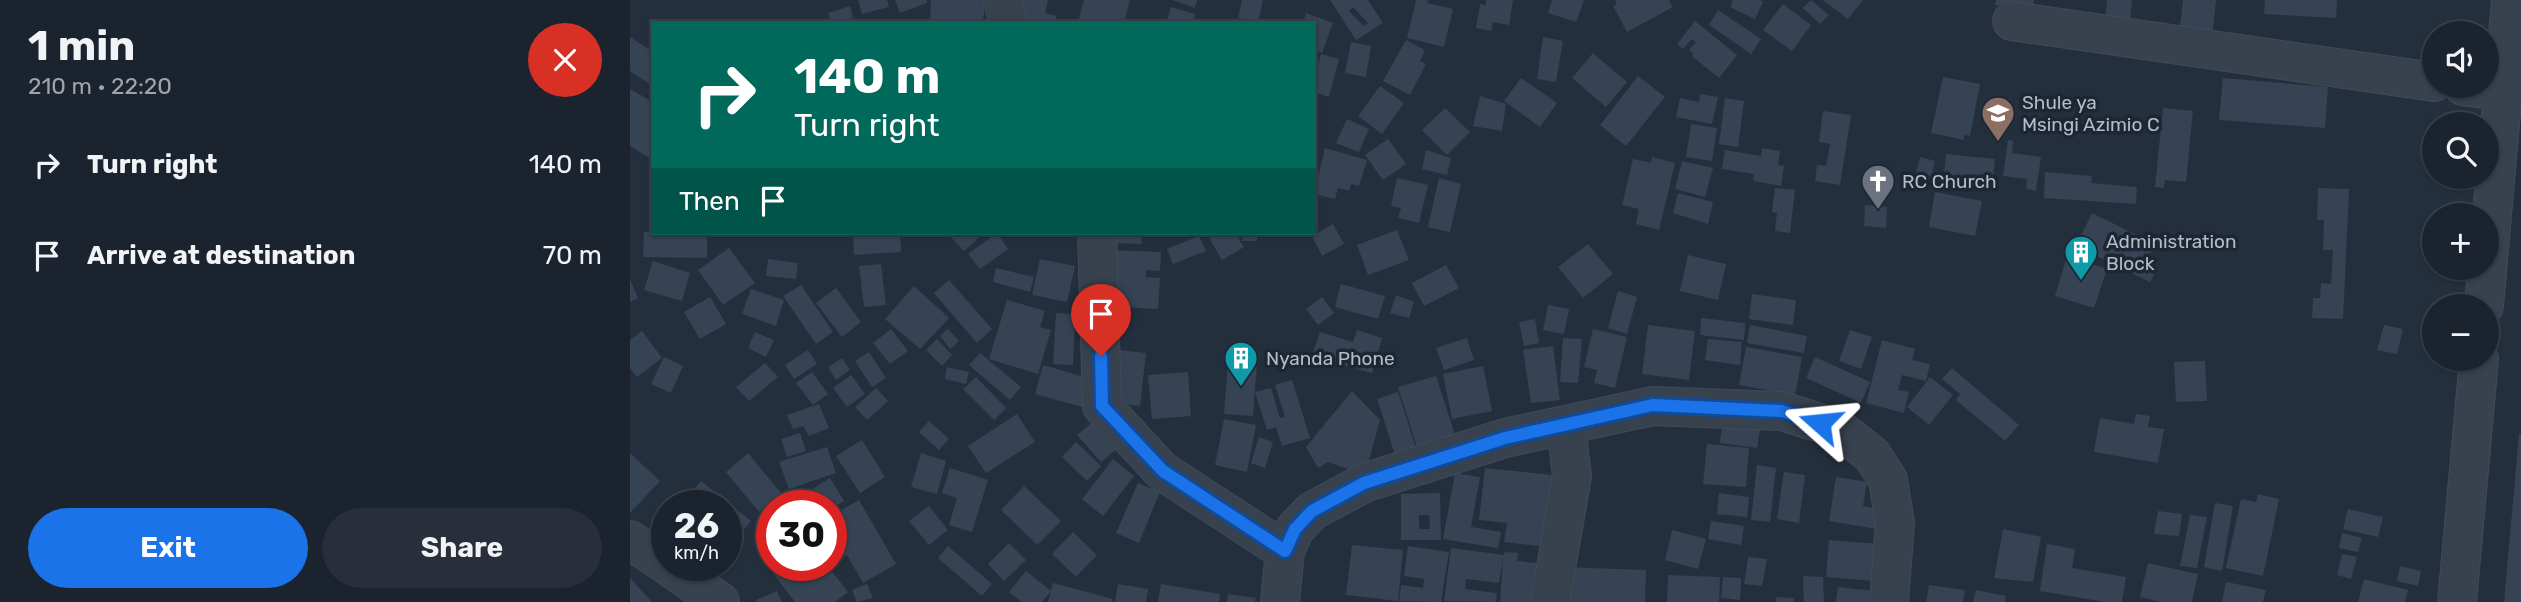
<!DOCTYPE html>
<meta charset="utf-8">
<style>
body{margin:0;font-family:Rubik,sans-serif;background:#282f3a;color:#f1f3f6;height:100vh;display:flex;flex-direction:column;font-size:26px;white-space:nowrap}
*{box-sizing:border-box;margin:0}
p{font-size:23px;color:#a0a4aa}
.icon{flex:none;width:38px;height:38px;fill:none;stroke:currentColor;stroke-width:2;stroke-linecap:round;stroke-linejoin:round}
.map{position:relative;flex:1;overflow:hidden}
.side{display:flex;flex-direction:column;background:#1b232e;width:630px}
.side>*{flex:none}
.top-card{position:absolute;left:21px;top:21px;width:665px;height:214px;border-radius:0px;box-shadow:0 2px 5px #0004,0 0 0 2px #39404a;background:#00695c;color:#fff;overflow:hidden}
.controls{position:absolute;left:1792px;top:21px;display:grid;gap:14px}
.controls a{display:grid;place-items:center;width:77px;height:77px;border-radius:50%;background:#1b232e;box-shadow:0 2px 5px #0004,0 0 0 2px #39404a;font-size:35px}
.speed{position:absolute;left:21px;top:490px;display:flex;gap:14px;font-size:35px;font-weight:700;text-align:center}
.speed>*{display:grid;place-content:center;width:91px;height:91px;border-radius:50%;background:#1b232e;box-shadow:0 2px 5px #0004,0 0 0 2px #39404a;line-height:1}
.speed small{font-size:18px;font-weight:400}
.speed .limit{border:10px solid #d22;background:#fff;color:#111}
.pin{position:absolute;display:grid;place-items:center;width:60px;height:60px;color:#fff;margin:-72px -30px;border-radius:50% 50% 50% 0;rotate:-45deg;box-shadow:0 0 7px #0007}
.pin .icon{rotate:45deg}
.me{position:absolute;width:77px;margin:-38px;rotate:288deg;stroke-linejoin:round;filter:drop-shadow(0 0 5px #0008)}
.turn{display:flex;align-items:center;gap:24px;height:147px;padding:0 28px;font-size:32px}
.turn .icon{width:91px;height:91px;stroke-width:2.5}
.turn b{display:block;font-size:49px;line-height:60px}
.then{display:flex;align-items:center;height:66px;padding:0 28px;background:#0003;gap:14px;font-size:26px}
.round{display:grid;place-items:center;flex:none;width:74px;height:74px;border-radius:37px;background:#282f3a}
.overview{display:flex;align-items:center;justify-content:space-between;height:119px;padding:0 28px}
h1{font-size:42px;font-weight:700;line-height:52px}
.cta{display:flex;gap:14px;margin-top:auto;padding:14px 28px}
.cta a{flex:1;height:80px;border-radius:42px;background:#1a73e8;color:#fff;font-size:28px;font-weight:700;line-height:80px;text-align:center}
.cta a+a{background:#282f3a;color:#f1f3f6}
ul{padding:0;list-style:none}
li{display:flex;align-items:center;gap:21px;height:91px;padding:0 28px}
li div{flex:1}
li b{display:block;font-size:26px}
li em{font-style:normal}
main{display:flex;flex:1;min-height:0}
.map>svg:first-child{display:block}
</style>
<main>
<section class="side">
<div class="overview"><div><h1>1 min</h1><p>210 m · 22:20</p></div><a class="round" style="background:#d93025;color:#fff"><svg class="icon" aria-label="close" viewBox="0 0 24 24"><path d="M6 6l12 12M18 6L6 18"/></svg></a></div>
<ul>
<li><svg class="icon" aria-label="right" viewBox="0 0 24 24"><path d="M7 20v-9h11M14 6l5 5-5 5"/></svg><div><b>Turn right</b></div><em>140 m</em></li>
<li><svg class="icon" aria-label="arrive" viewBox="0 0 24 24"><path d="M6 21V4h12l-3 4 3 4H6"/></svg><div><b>Arrive at destination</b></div><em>70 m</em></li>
</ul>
<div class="cta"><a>Exit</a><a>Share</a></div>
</section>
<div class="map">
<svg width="1891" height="602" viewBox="0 0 1891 602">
<rect width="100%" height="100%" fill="#242f3e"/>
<path fill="#364354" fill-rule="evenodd" d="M228,0H257L259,7L232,14Z
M265,0H297V3L270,13Z
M301,0H355L353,23L300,20Z
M389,0H418L415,13L426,16L425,23H383Z
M454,0H500L494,23H448Z
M542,0H567L565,8Z
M612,0H633L628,22L608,18Z
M700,0H738L753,23L726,40ZM723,7L738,23L734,26L719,11Z
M786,0H798L797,3L823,9L814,47L777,38Z
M856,0H883L879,25L863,22L861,31L846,28L850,4L856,5Z
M922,0H954L946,22L918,13Z
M985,0H1039L1043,7L997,32L983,6L987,4Z
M1103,0H1129L1133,2L1125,19L1100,7Z
M1181,0L1199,15L1190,24L1173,8Z
M1193,0H1233L1218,19Z
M1366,0H1404L1403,10L1365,5Z
M1477,0H1502L1499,31L1474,29Z
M1553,0H1586L1581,47L1548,44Z
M1635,0H1707L1706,18L1634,14Z
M1153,4L1181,25L1162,51L1133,30Z
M220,6L223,18L201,23L198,13Z
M541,7L565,14L563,23H536Z
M1088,10L1131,39L1121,54L1079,25Z
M676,13L703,23L692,53L684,50V23H673Z
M1065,21L1107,55L1089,78L1062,56L1064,54L1059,50L1066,42L1062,39L1053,49L1047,44Z
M0,37L23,52V86L0,71Z
M913,37L933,41L926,82L907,79Z
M776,40L795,50L790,61L796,64L780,95L753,81Z
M721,42L741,46L736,77L715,73Z
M963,53L997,82L976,107L942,78Z
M691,54L709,59L699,97L684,92V77Z
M1008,76L1035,97L996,146L970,125Z
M1313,77L1350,84L1340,136L1334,135V140L1301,133Z
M891,78L927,103L910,127L874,101Z
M1593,78L1698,87L1695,128L1589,120Z
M750,86L774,103L752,134L728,116Z
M0,89L23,102V160L0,146Z
M1070,94L1088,97L1082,124L1046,117L1050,98L1069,102Z
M850,96L876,104L872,131L843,126Z
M1095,98L1114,101L1108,147L1089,144Z
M815,108L840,132L817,155L792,130Z
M1533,108L1563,111L1556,182L1535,180L1534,188L1525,187Z
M1193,111L1221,115L1210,185L1185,181L1187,165L1196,166L1200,144L1189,142Z
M717,119L739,129L729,152L706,143Z
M1061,124L1087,128L1082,161L1056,157Z
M758,139L776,164L753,180L735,155Z
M1378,140L1383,141L1382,153L1411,157L1406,191L1396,189L1397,179L1373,176Z
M695,148L737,160L729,186L721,184L719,191L708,188L705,199L684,194Z
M1132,148L1150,151L1148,165L1154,166L1151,186L1123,181L1124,174L1092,169L1095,150L1131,156Z
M796,150L821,158L817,175L792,169Z
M1316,154L1365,159L1362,189L1320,185L1321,174H1314Z
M1022,157L1045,163L1029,230L1006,224L1009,209L992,205L1003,159L1021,163Z
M1290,157L1305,161L1300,181L1285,177Z
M1052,161L1083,168L1075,197L1045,189Z
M1415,172L1462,176L1461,183L1507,187L1506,204L1414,198Z
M767,178L798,185L789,223L768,218L771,208L761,206Z
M809,178L831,184L820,232L798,227Z
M1145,188L1165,190L1160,233L1145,231L1147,213L1142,212Z
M1688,188L1719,189L1713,319L1682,318L1683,298H1690L1691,283L1701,284L1703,250H1693L1694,220H1687Z
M1305,192L1352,201L1345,236L1299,227Z
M1048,193L1083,202L1078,224L1043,213Z
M1235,205L1257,207L1256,228L1234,226Z
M1462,213L1525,244L1519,256L1525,259L1520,269L1526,271L1520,282L1446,246Z
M703,224L714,244L692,256L682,236Z
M767,230L779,260L738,275L727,245Z
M14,232L77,233V258L13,257Z
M223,233H270L271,252L224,255Z
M317,233H354L334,251Z
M367,233L378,249L350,269L338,254Z
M482,233H511L512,244L482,243Z
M587,233H605L614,247L592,260L579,238Z
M612,233H627V241H612Z
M569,236L576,251L543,264L537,249Z
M958,244L983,274L953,298L928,267Z
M99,248L125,283L93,305L68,270Z
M477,250L531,252L530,271L516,270V277L530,278L528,309L475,306Z
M1058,255L1096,264L1088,300L1050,291Z
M1437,256L1477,269L1464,308L1425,296Z
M138,259L168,263L166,279L136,276Z
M410,259L445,266L437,302L402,295Z
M23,261L60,273L52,301L14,290Z
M251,264L256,305L234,307L229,266Z
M816,265L829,288L794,306L782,283Z
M366,268L404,277L400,292L363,282Z
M0,279L8,298L0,302Z
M319,280L362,329L347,343L304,293Z
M711,284L755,296L748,319L705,307Z
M171,285L203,332L186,344L153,296Z
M284,286L319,318L290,349L255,319Z
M206,288L231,322L212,337L186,303Z
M121,289L154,300L146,326L112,314Z
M988,291L1007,297L997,334L978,328Z
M1122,294L1166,300L1163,325L1119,319Z
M766,295L784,302L779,318L760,313Z
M80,297L96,324L70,339L54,312Z
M692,297L704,313L688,325L676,309Z
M377,300L415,311L410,327L421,330L408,374L359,359Z
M918,305L939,309L934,334L913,330Z
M426,313L445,314L443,365L423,364Z
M1071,318L1115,323L1114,340L1070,335Z
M905,319L909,343L894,346L889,322Z
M1018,325L1065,331L1059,380L1012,374Z
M1120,325L1177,336L1174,353L1117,343Z
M1754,325L1773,329L1767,354L1747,350Z
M261,329L278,351L260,364L243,343Z
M318,329L329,341L320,349L310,336Z
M963,329L997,337L985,388L964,383L967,370L954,367Z
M727,330L752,338L742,373L682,356L690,332L723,342Z
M1220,330L1242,337L1231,369L1209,361Z
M12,331L32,358L7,377L0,368V340Z
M125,332L144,340L136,357L118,348Z
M837,338L844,360L814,370L806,348Z
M933,338L952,339L948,383L930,382Z
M307,339L322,355L312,366L296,350Z
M1078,339L1112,342L1110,365L1075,360Z
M1252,340L1285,349L1282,360L1300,364L1296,381L1272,375L1268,390L1279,392L1274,413L1236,403Z
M923,346L930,400L901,403L893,350Z
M1116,347L1172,357L1165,395L1109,385Z
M178,350L187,364L164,379L155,365Z
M490,350L516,353L510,406L484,403Z
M239,352L256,378L242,387L225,361Z
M350,353L391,387L380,400L339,365Z
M34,357L53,366L41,393L21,384Z
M1185,357L1240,382L1231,403L1176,378Z
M212,358L220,370L206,380L198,367Z
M598,361L627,363L623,416L594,414Z
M1575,361L1577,401L1546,402L1544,362Z
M135,363L148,377L119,401L106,387Z
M413,365L461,379L452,407L405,394Z
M853,366L862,411L822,419L813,374Z
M317,367L339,372L336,384L315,379Z
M1322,368L1389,425L1375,441L1326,400L1330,394L1312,379Z
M182,372L198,394L183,405L166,383Z
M558,372L561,416L522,419L518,375Z
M221,375L235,394L217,407L203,388Z
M806,376L826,438L788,450L768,387Z
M346,377L376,408L364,420L333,389Z
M1300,377L1323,395L1299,425L1277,407Z
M662,380L680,438L652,446L646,427L637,430L625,392L641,388L650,418L655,417L645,385Z
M246,388L258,401L237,420L225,407Z
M722,391L750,420L735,475L698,462L688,468L676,447Z
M768,392L787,451L766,458L747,399Z
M189,404L199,428L179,436L173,426L163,429L157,415Z
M387,414L405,442L356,473L338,446Z
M1506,414L1520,416L1518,427L1534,429L1528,463L1464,452L1470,418L1504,424Z
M1093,417L1131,424L1127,448L1090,443Z
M594,419L626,425L617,472L585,465Z
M465,420L488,448L471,462L447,435Z
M299,421L319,439L309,450L289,432Z
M170,433L176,451L157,457L151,439Z
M1889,434H1891V602H1874Z
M629,437L643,442L635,468L621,463Z
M232,440L255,477L230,493L206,456Z
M446,442L471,466L457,481L432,457Z
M1077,444L1119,448L1116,487L1073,484Z
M197,447L206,473L159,489L149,462Z
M0,453L30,481L0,513Z
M118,453L152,494L129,512L96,472Z
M291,453L316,461L307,494L281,487Z
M483,459L504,476L473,516L452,499Z
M1127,465L1146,468L1140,522L1121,520Z
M320,468L358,480L342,532L319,525L327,498L312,493Z
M855,468L933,476L925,548L874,542L877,523L849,520Z
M1154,472L1175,475L1169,523L1147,519Z
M825,473L850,477L841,527L871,532L868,548L813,539Z
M1206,477L1237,482L1233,506L1249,509L1246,529L1199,521Z
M200,478L214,501L201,509V506H166L163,501Z
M71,481L121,521L96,552V506H51Z
M508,483L530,492L509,543L486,533Z
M394,486L431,521L407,545L371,510Z
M810,493L811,540H771V494ZM789,515H799L800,529H789Z
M1089,493L1119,497L1117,517L1087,514Z
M1628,494L1649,499L1633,576L1596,568L1611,499L1626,502Z
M229,500L266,564L233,583L217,555L201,563V516Z
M1585,503L1603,506L1592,571L1574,567Z
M299,506L318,530L299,545L279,521Z
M1718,509L1753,517L1748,537L1713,529Z
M1528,511L1552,514L1549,536L1524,534Z
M1560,515L1577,517L1567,568L1550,566Z
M1081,521L1114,526L1111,545L1078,539Z
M1373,529L1411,537L1403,582L1364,578Z
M1042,530L1076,539L1068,569L1035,560Z
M443,532L467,555L446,577L422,554Z
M1712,533L1732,538L1728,552L1709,548Z
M1199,540L1248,544L1245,581L1196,577Z
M379,543L396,560L374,581L358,564Z
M1417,544L1445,549L1442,568L1496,577L1492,602H1475L1410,591Z
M722,545L773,550L768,601L716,595Z
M318,546L362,584L352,596L308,558Z
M778,546L819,552L811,602L769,601L771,585L793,588L794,579L774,576Z
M821,548L874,555V552L888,553L887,561L919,564L916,602H870L873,559L869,583L836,579L835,589L867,593L866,602L814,601Z
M1712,554L1727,557L1721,579L1707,575Z
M1118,557L1137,559L1132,586L1114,584Z
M1518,563L1568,574L1562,602H1531L1510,597Z
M143,565H197L218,592L205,602H165L139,568Z
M1770,566L1791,571L1788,586L1767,581Z
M932,567L1016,570L1015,602H931Z
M396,571L421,591L412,602H392L379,592Z
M1038,575L1090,577L1089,602H1037Z
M1173,576L1193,577L1194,602H1174Z
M1093,577L1111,578L1110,600L1091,598Z
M0,578L22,602H0Z
M1734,579L1778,590L1775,602H1728Z
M1596,582L1636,590L1633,602H1592Z
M423,583L483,599L482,602H418Z
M237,584L243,598L227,602L222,590Z
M488,584L518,589L516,602H485Z
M531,584L590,594L589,602H528Z
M1299,585L1335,590L1333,602H1296Z
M1208,587L1244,591L1243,602H1206Z
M1346,590L1376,596L1375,602H1343Z
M147,591L152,602H127L126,600Z
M598,594L626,598L625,602H597Z
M1146,597L1164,598V602H1146Z"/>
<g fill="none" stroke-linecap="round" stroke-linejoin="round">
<defs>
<path id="minor" d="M373,0L378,23
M1382,21L1804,82
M1833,86L1874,92
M467,233L472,406L532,471L655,551
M1854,306L1881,0
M0,540L37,565
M37,565L90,602
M650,602L655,551L665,529L682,511L734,483L875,438L1023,406L1152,411L1209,429L1242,455L1258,480L1265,523L1259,602
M920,602L942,476L936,425
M1827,602L1849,359"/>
</defs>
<use href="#minor" stroke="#414a57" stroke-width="40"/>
<use href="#minor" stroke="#38414e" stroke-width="38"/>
</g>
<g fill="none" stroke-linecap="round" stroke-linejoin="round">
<defs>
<path id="route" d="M471,356L472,406L533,471L655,551L665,529L682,511L734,483L875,438L1023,405L1152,411L1190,423"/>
</defs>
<use href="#route" stroke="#114b97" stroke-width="18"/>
<use href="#route" stroke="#1a73e8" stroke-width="12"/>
</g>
<defs>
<symbol id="school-pin" viewBox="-11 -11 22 30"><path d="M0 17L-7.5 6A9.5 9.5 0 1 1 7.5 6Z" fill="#8d6e63" stroke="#1d2633"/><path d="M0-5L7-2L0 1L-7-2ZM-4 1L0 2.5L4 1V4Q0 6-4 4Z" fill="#fff"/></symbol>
<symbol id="church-pin" viewBox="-11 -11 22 30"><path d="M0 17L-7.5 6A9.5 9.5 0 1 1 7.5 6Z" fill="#6b7280" stroke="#1d2633"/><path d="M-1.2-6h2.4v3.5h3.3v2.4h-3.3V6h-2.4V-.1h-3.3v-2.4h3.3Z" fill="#fff"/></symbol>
<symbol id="building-pin" viewBox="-11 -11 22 30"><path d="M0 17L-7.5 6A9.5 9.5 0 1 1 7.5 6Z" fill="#0f9aa8" stroke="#1d2633"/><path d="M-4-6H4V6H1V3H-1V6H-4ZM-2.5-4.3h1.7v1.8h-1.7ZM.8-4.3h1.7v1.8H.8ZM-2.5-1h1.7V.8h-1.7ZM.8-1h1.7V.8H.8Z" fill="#fff"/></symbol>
</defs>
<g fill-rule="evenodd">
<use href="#school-pin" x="1349" y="94" width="38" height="52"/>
<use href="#church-pin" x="1229" y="162" width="38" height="52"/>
<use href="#building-pin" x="1432" y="233" width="38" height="52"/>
<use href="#building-pin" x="592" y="339" width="38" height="52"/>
</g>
<g text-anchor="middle" stroke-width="7" stroke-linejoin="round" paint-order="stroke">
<g font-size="19" fill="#b4bcc9" stroke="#1d2633" text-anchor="start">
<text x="1392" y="109">Shule ya<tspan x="1392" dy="22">Msingi Azimio C</tspan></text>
<text x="1272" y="188">RC Church</text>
<text x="1476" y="248">Administration<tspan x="1476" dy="22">Block</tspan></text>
<text x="636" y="365">Nyanda Phone</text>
</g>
</g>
</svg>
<div class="controls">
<a><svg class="icon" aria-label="sound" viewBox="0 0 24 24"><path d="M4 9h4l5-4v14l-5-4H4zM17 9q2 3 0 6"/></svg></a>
<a><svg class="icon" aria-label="search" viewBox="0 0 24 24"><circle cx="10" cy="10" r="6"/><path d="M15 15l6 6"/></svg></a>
<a>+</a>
<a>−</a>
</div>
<div class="speed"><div>26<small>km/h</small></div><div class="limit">30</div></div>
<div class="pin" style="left:471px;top:356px;background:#d93025"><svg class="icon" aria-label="arrive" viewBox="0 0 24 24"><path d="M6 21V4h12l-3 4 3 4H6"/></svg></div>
<svg class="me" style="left:1190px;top:423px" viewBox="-20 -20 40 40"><path d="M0-17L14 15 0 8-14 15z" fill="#1a73e8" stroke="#fff" stroke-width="4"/></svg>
<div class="top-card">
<div class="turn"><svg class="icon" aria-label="right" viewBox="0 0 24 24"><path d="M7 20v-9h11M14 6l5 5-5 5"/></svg><div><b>140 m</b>Turn right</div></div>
<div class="then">Then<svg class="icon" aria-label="arrive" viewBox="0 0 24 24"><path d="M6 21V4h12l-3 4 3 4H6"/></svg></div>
</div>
</div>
</main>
